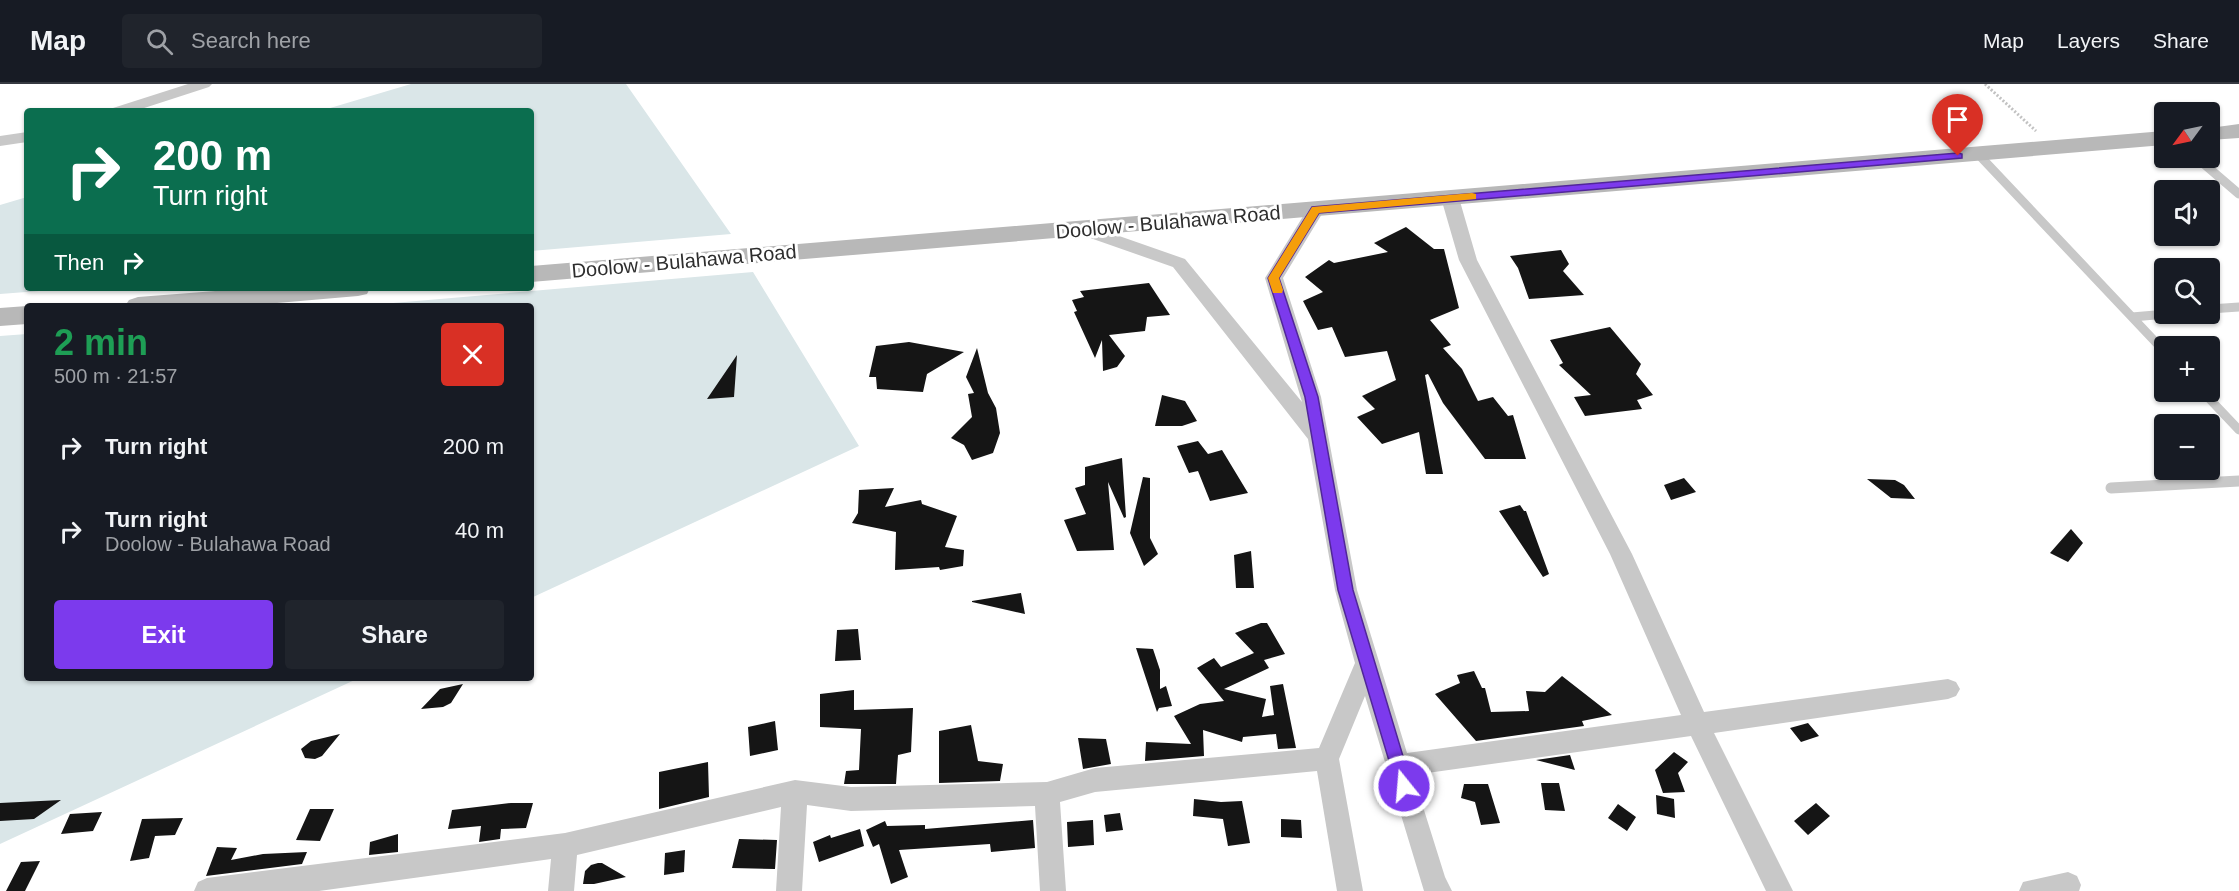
<!DOCTYPE html>
<meta charset="utf-8">
<style>
body{margin:0;font-family:Helvetica,sans-serif;background:#20242c;color:#f1f3f6;height:100vh;display:flex;flex-direction:column;font-size:22px;white-space:nowrap}
*{box-sizing:border-box;margin:0}
p{font-size:20px;color:#9ea1a6}
.icon{flex:none;width:33px;height:33px;fill:none;stroke:currentColor;stroke-width:2;stroke-linecap:round;stroke-linejoin:round}
.map{position:relative;flex:1;overflow:hidden}
.sheet{position:absolute;left:24px;top:219px;width:510px;height:378px;display:flex;flex-direction:column;background:#171b24;border-radius:6px;box-shadow:0 2px 4px #0004}
.sheet>*{flex:none}
.hud{position:absolute;left:24px;top:24px;width:510px;height:183px;border-radius:6px;box-shadow:0 2px 4px #0004;background:#0b6e4f;color:#fff;overflow:hidden}
.needle{width:39px;rotate:237deg}
.tools{position:absolute;left:2154px;top:18px;display:grid;gap:12px}
.tools a{display:grid;place-items:center;width:66px;height:66px;border-radius:6px;background:#171b24;box-shadow:0 2px 4px #0004;font-size:30px}
.pin{position:absolute;display:grid;place-items:center;width:51px;height:51px;color:#fff;margin:-62px -26px;border-radius:50% 50% 50% 0;rotate:-45deg;box-shadow:0 0 6px #0007}
.pin .icon{rotate:45deg}
.me{position:absolute;width:66px;margin:-33px;rotate:343deg;stroke-linejoin:round;filter:drop-shadow(0 0 4px #0008)}
.turn{display:flex;align-items:center;gap:21px;height:126px;padding:0 30px;font-size:27px}
.turn .icon{width:78px;height:78px;stroke-width:2.5}
.turn b{display:block;font-size:42px;line-height:51px}
.then{display:flex;align-items:center;height:57px;padding:0 30px;background:#0003;gap:12px;font-size:22px}
.round{display:grid;place-items:center;flex:none;width:63px;height:63px;border-radius:6px;background:#20242c}
.summary{display:flex;align-items:center;justify-content:space-between;height:102px;padding:0 30px}
h1{font-size:36px;font-weight:800;line-height:45px;color:#1e9e55}
.action{display:flex;gap:12px;margin-top:auto;padding:12px 30px}
.action a{flex:1;height:69px;border-radius:6px;background:#7c3aed;color:#fff;font-size:24px;font-weight:800;line-height:69px;text-align:center}
.action a+a{background:#20242c;color:#f1f3f6}
ul{padding:0;list-style:none}
li{display:flex;align-items:center;gap:18px;height:84px;padding:0 30px}
li div{flex:1}
li b{display:block;font-size:22px}
li em{font-style:normal}
header{display:flex;align-items:center;gap:36px;box-sizing:border-box;height:84px;padding:0 30px;background:#171b24;border-bottom:2px solid #363941}
header strong{font-size:28px}
nav{display:flex;gap:33px;margin-inline-start:auto;font-size:21px}
.search{width:420px;height:54px;background:#20242c;display:flex;align-items:center;gap:15px;box-sizing:border-box;padding:0 21px;border-radius:6px;color:#9ea1a6;font-size:22px}
.map>svg:first-child{display:block}
</style>
<header>
<strong>Map</strong>
<div class="search"><svg class="icon" aria-label="search" viewBox="0 0 24 24"><circle cx="10" cy="10" r="6"/><path d="M15 15l6 6"/></svg>Search here</div>
<nav><a>Map</a><a>Layers</a><a>Share</a></nav>
</header>
<div class="map">
<svg width="2239" height="807" viewBox="0 0 2239 807">
<rect width="100%" height="100%" fill="#fff"/>
<path fill="#dae6e8" d="M411,0H626L731,150L531,167V27H320Z
M27,113V204H78L0,210V121Z
M753,188L859,362L531,514V222H358Z
M27,250V594H359L0,760V252Z"/>
<path fill="#151515" d="M1406,143L1434,165H1444L1459,224L1430,236L1451,261L1443,264L1462,285L1478,317L1493,313L1508,332L1513,331L1526,375H1485L1443,319L1428,290L1425,291L1443,390H1426L1419,348L1382,360L1357,333L1375,325L1362,312L1396,296L1387,267L1345,273L1332,243L1318,246L1303,217L1323,208L1305,193L1329,176L1334,179L1388,168L1374,159Z
M1561,166L1569,180L1563,187L1584,211L1529,215L1518,184L1510,172Z
M1149,199L1170,231L1147,233L1145,247L1109,251L1125,272L1117,283L1103,287L1102,256L1095,274L1074,228L1077,227L1072,216L1084,213L1080,207Z
M1610,243L1641,280L1636,290L1653,311L1637,316L1642,325L1585,332L1574,313L1591,311L1559,281L1563,279L1550,256Z
M909,258L964,268L927,290L923,308L877,305L876,293H869L876,262Z
M977,264L988,309L996,324L1000,349L993,369L972,376L964,361L951,354L972,333L968,310L974,309L966,293Z
M737,271L734,313L707,315Z
M1162,311L1185,317L1197,337L1182,342H1155Z
M1198,357L1208,370L1222,366L1248,409L1210,417L1198,387L1189,389L1177,362Z
M1122,374L1126,433L1124,434L1108,398L1114,466L1077,467L1064,436L1086,430L1075,404L1085,401V383Z
M1143,393L1150,394V454L1158,470L1144,482L1130,449Z
M1684,394L1696,408L1671,416L1664,401Z
M1867,395L1895,396L1904,401L1915,415L1891,414Z
M894,404L885,423L921,416L922,420L957,432L945,463L964,466L963,482L940,486L939,483L895,486L896,448L852,439L858,429L859,406Z
M1520,421L1524,427H1526L1549,490L1543,493L1499,427Z
M2071,445L2083,459L2068,478L2050,469Z
M1251,467L1254,504H1236L1234,471Z
M1021,509L1025,530L972,518V517Z
M1261,539H1267L1285,570L1264,576L1269,584L1224,605L1266,615L1262,633L1274,631L1270,602L1283,600L1296,664L1278,665L1276,650L1243,653L1242,658L1203,646L1204,672L1145,677L1146,658L1191,660L1174,632L1200,620L1224,617L1197,584L1214,574L1221,583L1254,569L1235,549Z
M858,545L861,576L835,577L837,546Z
M1136,564L1153,565L1160,586V605L1166,602L1172,622L1159,624L1157,628Z
M1474,587L1482,604H1485L1491,628L1529,627L1526,607L1545,608L1562,592L1612,631L1582,637L1584,642L1476,657L1435,610L1460,599L1457,591Z
M463,600L451,619L443,623L421,625L440,605Z
M854,606V626L913,624L911,668L898,671L896,700H844L846,687L859,686L861,645L820,643V610Z
M775,637L778,666L750,672L748,643Z
M1808,639L1819,652L1801,658L1790,644Z
M971,641L978,677L1003,680L1000,697L939,699V647Z
M340,650L322,672L315,675L305,674L301,665L311,657Z
M1078,654L1106,655L1111,680L1083,685Z
M1674,668L1688,678L1678,689L1685,708L1663,709L1655,686Z
M1570,671L1575,686L1536,676Z
M708,678L709,713L659,725V688Z
M1541,699H1559L1565,727L1545,726Z
M1464,700H1488L1500,739L1481,741L1475,718L1461,714Z
M1656,711L1674,715L1675,734L1657,730Z
M1194,715L1221,718L1242,717L1250,759L1228,762L1223,735L1193,732Z
M61,716L34,735L0,737V719Z
M511,719H533L526,744L501,745L500,755L479,758L481,742L448,745L452,726Z
M1816,719L1830,732L1808,751L1794,737Z
M1618,720L1636,733L1627,747L1608,734Z
M310,725H334L320,757L296,756Z
M102,728L93,747L61,750L70,730Z
M1120,729L1123,746L1106,748L1104,731Z
M183,734L175,751L155,752L149,774L130,777L142,735Z
M1281,735L1301,736L1302,754L1281,753Z
M1033,736L1035,764L991,768L990,760L899,766L908,793L891,800L879,760L873,763L866,746L885,737L887,742L925,741V745Z
M1093,736L1094,761L1068,763L1067,738Z
M860,745L864,762L819,778L813,758L830,751L831,754Z
M398,750V768L369,771L370,758Z
M739,755L777,756L775,785L732,784Z
M217,763L237,764L231,776L263,770L307,768L302,780L206,792Z
M685,766L684,788L664,791L665,769Z
M40,777L25,807H6L21,778Z
M598,779H602L626,793L594,800H583L585,787L591,781Z"/>
<g fill="none" stroke-linecap="round" stroke-linejoin="round">
<path stroke="#c2c2c2" stroke-width="3" stroke-dasharray="2 2" stroke-linecap="butt" d="M1985,0L2036,47"/>
<path stroke="#c8c8c8" stroke-width="9" d="M1978,70L2164,267
M2197,74L2239,110
M2210,225L2239,223
M2132,233L2167,230
M2203,308L2239,346"/>
<path stroke="#c8c8c8" stroke-width="11" d="M2111,404L2239,397"/>
<path fill="#c8c8c8" fill-rule="evenodd" d="M188,0H212L209,3L135,27H111L113,24Z
M27,48V58L0,62V52Z
M1450,109L1456,110L1459,114L1477,176L1632,470L1704,628L1948,595L1956,598L1960,605L1956,612L1948,615L1714,649L1793,807H1766L1691,652L1413,691L1445,793L1452,807H1424L1365,612L1339,675L1363,807H1337L1317,687L1095,708L1060,718L1066,807H1040L1035,722L851,727L807,721L802,807H776L781,723L577,771L574,807H548L551,775L319,807H194L198,798L207,794L565,749L795,696L851,703L1047,698L1095,684L1319,664L1355,579L1335,506L1308,355L1173,183L1076,149L1073,145L1076,141L1082,139L1185,175L1302,318L1265,194L1310,121H1322L1325,125L1283,194L1321,313L1357,506L1407,669L1681,631L1610,470L1459,176L1441,114L1444,110Z
M2068,788L2077,792L2081,801L2079,807H2019L2023,798Z"/>
<path fill="#b8b8b8" fill-rule="evenodd" d="M2239,40V54L2210,56V44Z
M2164,47V61L531,198V182Z
M254,204H370L367,210L358,212L242,222H125L129,216L138,213Z
M27,222V240L0,242V224Z"/>
</g>
<path fill="#7c3aed" stroke="#51269a" stroke-width="1.5" d="M1958,69L1962,70V74L1319,129L1279,194L1318,313L1353,506L1412,702L1409,707L1404,709L1398,707L1338,506L1305,313L1268,194L1312,123Z"/>
<path fill="#f59e0b" d="M1472,109L1476,110V115L1319,129L1279,194L1283,206L1282,209H1273L1268,194L1312,123Z"/>
<g text-anchor="middle" stroke-width="6" stroke-linejoin="round" paint-order="stroke">
<g font-size="20" fill="#2e2e2e" stroke="#fff">
<text transform="translate(1168 138) rotate(-5)" y="7">Doolow - Bulahawa Road</text>
<text transform="translate(684 177) rotate(-5)" y="7">Doolow - Bulahawa Road</text>
</g>
</g>
</svg>
<div class="tools">
<a><svg class="needle" viewBox="-14 -14 28 28"><path d="M0-13l5 13h-10z" fill="#e53935"/><path d="M0 13l5-13h-10z" fill="#9ea1a6"/></svg></a>
<a><svg class="icon" aria-label="sound" viewBox="0 0 24 24"><path d="M4 9h4l5-4v14l-5-4H4zM17 9q2 3 0 6"/></svg></a>
<a><svg class="icon" aria-label="search" viewBox="0 0 24 24"><circle cx="10" cy="10" r="6"/><path d="M15 15l6 6"/></svg></a>
<a>+</a>
<a>−</a>
</div>
<div class="pin" style="left:1958px;top:72px;background:#d93025"><svg class="icon" aria-label="arrive" viewBox="0 0 24 24"><path d="M6 21V4h12l-3 4 3 4H6"/></svg></div>
<svg class="me" style="left:1404px;top:702px" viewBox="-20 -20 40 40"><circle r="17" fill="#7c3aed" stroke="#fff" stroke-width="3"/><path d="M0-11L8 9 0 5-8 9z" fill="#fff"/></svg>
<div class="hud">
<div class="turn"><svg class="icon" aria-label="right" viewBox="0 0 24 24"><path d="M7 20v-9h11M14 6l5 5-5 5"/></svg><div><b>200 m</b>Turn right</div></div>
<div class="then">Then<svg class="icon" aria-label="right" viewBox="0 0 24 24"><path d="M7 20v-9h11M14 6l5 5-5 5"/></svg></div>
</div>
<section class="sheet">
<div class="summary"><div><h1>2 min</h1><p>500 m · 21:57</p></div><a class="round" style="background:#d93025;color:#fff"><svg class="icon" aria-label="close" viewBox="0 0 24 24"><path d="M6 6l12 12M18 6L6 18"/></svg></a></div>
<ul>
<li><svg class="icon" aria-label="right" viewBox="0 0 24 24"><path d="M7 20v-9h11M14 6l5 5-5 5"/></svg><div><b>Turn right</b></div><em>200 m</em></li>
<li><svg class="icon" aria-label="right" viewBox="0 0 24 24"><path d="M7 20v-9h11M14 6l5 5-5 5"/></svg><div><b>Turn right</b><p>Doolow - Bulahawa Road</p></div><em>40 m</em></li>
</ul>
<div class="action"><a>Exit</a><a>Share</a></div>
</section>
</div>
